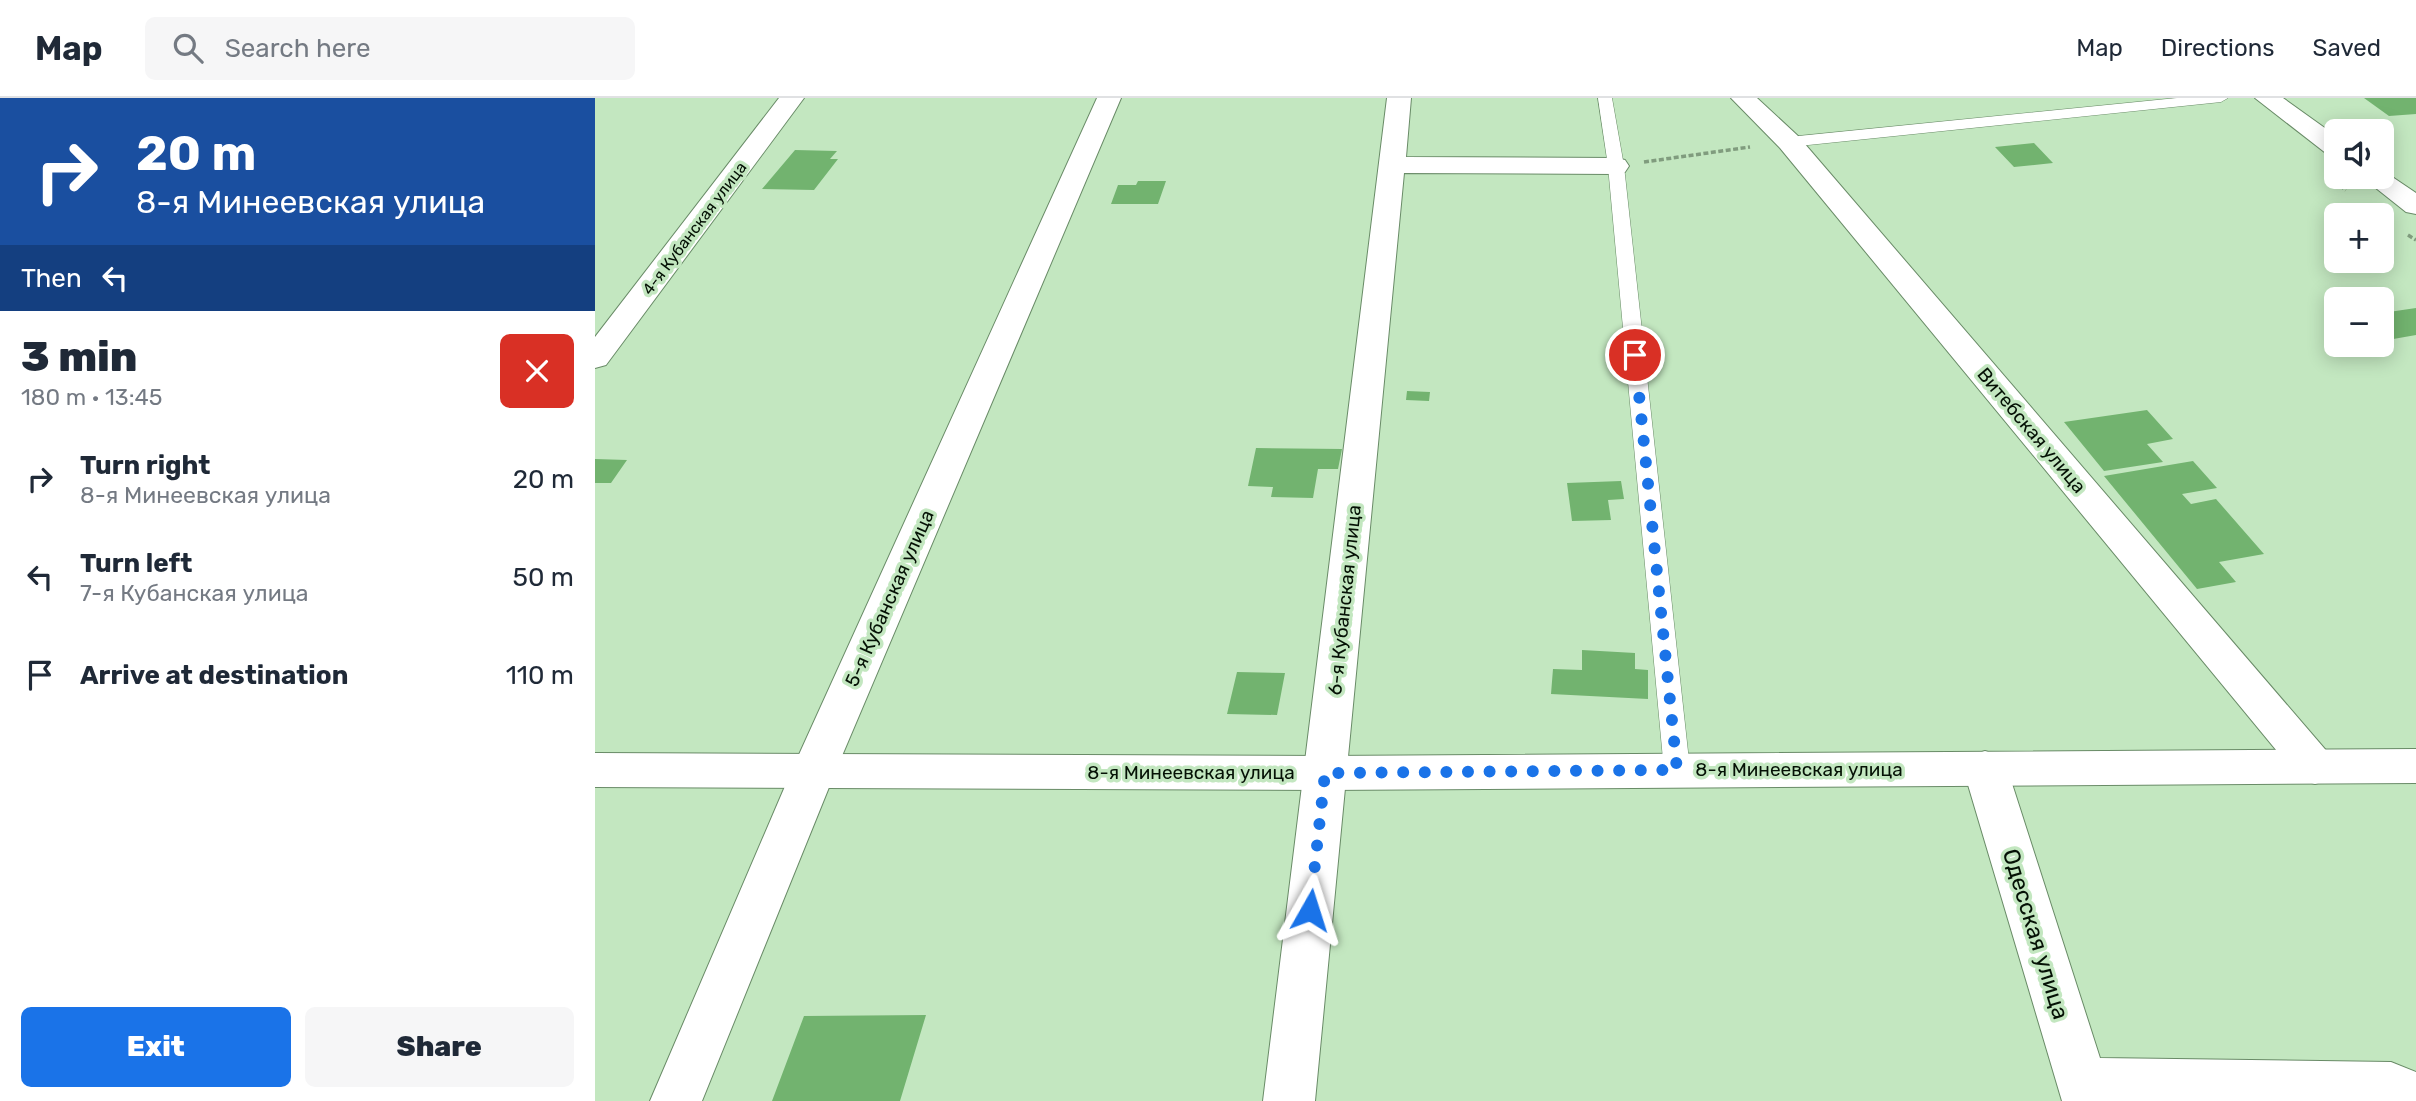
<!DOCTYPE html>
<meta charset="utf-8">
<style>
body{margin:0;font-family:Rubik,sans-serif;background:#f6f6f7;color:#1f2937;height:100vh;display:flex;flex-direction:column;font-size:26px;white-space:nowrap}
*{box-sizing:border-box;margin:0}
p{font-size:23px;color:#747a83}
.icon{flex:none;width:38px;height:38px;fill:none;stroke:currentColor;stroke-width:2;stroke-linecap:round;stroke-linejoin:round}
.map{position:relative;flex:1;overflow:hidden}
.side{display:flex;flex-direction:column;background:#fff;width:595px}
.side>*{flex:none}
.banner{background:#1a4fa0;color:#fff;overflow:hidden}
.controls{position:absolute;left:1729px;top:21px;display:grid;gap:14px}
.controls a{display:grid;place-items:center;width:70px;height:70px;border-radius:10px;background:#fff;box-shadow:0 4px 18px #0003;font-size:35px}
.pin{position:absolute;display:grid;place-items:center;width:60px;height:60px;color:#fff;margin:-30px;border:4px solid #fff;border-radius:50%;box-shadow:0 2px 7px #0007}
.me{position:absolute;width:77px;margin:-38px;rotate:6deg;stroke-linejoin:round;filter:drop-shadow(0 0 5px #0008)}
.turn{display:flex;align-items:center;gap:24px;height:147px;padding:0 21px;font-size:32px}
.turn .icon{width:91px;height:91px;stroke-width:2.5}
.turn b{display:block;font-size:49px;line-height:60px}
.then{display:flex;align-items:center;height:66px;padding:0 21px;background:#0003;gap:14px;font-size:26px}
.round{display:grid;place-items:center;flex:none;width:74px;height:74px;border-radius:10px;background:#f6f6f7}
.overview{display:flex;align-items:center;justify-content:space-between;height:119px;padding:0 21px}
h1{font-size:42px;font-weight:800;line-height:52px}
.primary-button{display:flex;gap:14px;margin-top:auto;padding:14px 21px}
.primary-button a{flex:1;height:80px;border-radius:10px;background:#1a73e8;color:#fff;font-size:28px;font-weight:800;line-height:80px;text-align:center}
.primary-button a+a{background:#f6f6f7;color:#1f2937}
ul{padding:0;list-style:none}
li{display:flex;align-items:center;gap:21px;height:98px;padding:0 21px}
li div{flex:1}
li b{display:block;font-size:26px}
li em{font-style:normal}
header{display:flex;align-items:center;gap:42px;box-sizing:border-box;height:98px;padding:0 35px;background:#fff;border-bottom:2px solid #e0e1e3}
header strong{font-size:33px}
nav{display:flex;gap:38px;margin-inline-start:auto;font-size:24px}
.search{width:490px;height:63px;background:#f6f6f7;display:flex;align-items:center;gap:18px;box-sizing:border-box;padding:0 24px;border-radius:10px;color:#747a83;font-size:26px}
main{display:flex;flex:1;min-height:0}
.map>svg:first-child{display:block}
</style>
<header>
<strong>Map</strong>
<div class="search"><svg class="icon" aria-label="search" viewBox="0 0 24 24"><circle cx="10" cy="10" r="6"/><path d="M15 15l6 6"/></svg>Search here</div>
<nav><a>Map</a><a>Directions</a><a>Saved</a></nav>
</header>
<main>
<section class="side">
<div class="banner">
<div class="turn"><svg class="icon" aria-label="right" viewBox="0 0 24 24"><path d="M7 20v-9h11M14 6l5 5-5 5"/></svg><div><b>20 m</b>8-я Минеевская улица</div></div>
<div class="then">Then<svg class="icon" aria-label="left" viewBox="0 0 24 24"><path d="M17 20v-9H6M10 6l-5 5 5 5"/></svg></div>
</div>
<div class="overview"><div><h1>3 min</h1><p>180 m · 13:45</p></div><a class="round" style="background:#d93025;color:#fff"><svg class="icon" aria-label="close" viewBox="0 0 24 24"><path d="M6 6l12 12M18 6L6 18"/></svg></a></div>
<ul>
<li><svg class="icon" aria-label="right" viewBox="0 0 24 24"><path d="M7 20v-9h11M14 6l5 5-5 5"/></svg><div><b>Turn right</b><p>8-я Минеевская улица</p></div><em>20 m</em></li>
<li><svg class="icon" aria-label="left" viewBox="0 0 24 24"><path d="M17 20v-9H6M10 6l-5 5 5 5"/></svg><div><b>Turn left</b><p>7-я Кубанская улица</p></div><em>50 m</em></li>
<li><svg class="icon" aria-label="arrive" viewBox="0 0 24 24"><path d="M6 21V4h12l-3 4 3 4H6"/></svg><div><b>Arrive at destination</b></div><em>110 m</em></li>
</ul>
<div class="primary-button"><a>Exit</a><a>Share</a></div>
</section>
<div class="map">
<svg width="1821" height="1003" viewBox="0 0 1821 1003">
<rect width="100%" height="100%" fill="#c3e7c0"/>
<path fill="#72b36f" d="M1769,0H1821V16L1794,18Z
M1439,45L1458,65L1419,69L1400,49Z
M200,52L242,53L235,61H243L219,92L167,91Z
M543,83H571L563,106H516L523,87H541Z
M1821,210V237L1787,243V215Z
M812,293L835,294L834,303L811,302Z
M1552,312L1578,341L1552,346L1568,364L1509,373L1469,324Z
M661,350L747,351L743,371H723L718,400L676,399L678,389L653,388Z
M0,361L32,362L16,385H0Z
M1598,363L1622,390L1587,396L1596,406L1621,401L1669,456L1624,464L1641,484L1602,491L1509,378Z
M1026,383L1029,401L1013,402L1016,422L977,423L972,385Z
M987,552L1040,555V571L1053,572V601L956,596L958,571L987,572Z
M642,574L690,575L682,617L632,616Z
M331,917L305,1003H177L209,918Z"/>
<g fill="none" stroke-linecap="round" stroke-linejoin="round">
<defs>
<path id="lane" d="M1003,0H1017L1029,68L1095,672L1091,679L1082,682L1073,679L1069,672L1013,68Z
M1582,0H1633L1626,4L1194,49L1186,44L1194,39Z"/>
<path id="street" d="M184,0H209L11,267L0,270V239Z
M502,0H526L241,672L107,1003H55L197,672Z
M792,0H816L811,59L1021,60L1030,62L1034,68L1030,74L1021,76L809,75L720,1003H668Z
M1136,0H1162L1203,38L1735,657L1742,669L1735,681L1720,686L1705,681L1185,50Z
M1390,653L1405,658L1412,670L1505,960L1796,964L1821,974V1003H1467L1368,670L1375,658Z"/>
<path id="secondary" d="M1660,0H1688L1741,38V58L1732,56Z
M1787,72L1821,95V116L1811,114L1767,79H1787Z
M1821,651V685L730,692L0,689V655L730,658Z"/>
</defs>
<use href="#lane" stroke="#698b67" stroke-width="1"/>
<use href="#street" stroke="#698b67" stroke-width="2"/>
<use href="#secondary" stroke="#698b67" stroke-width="2"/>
<path stroke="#809c7e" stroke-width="3.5" stroke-dasharray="5 2.5" stroke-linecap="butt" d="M1049,64L1155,49
M1733,78L1751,92
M1813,137L1821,142"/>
<use href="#lane" fill="#fff" fill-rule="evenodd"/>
<use href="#street" fill="#fff" fill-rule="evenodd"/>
<use href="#secondary" fill="#fff" fill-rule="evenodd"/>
</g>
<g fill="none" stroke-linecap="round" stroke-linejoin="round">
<path stroke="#1a73e8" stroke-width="12" stroke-dasharray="0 21.6" d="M715,812L730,675L1082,672L1040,257"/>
</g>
<g text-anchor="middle" stroke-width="7" stroke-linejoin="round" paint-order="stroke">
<g font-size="16" fill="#051105" stroke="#c3e7c0">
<text transform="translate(99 130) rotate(-53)" y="6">4-я Кубанская улица</text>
</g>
<g font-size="19" fill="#051105" stroke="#c3e7c0">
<text transform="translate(1437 332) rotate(50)" y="7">Витебская улица</text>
<text transform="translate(294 500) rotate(-66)" y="7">5-я Кубанская улица</text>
<text transform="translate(749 502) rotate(-84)" y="7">6-я Кубанская улица</text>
<text x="1204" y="678">8-я Минеевская улица</text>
<text x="596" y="681">8-я Минеевская улица</text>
</g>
<g font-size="23" fill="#051105" stroke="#c3e7c0">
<text transform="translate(1441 836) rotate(73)" y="8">Одесская улица</text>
</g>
</g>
</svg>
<div class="controls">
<a><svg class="icon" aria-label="sound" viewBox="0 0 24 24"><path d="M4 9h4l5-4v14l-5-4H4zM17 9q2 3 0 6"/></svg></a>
<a>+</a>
<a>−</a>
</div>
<div class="pin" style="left:1040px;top:257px;background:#d93025"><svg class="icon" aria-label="arrive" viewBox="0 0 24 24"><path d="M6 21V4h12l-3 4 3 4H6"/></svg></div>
<svg class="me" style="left:715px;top:812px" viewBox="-20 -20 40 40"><path d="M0-17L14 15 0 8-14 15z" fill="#1a73e8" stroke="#fff" stroke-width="4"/></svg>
</div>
</main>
